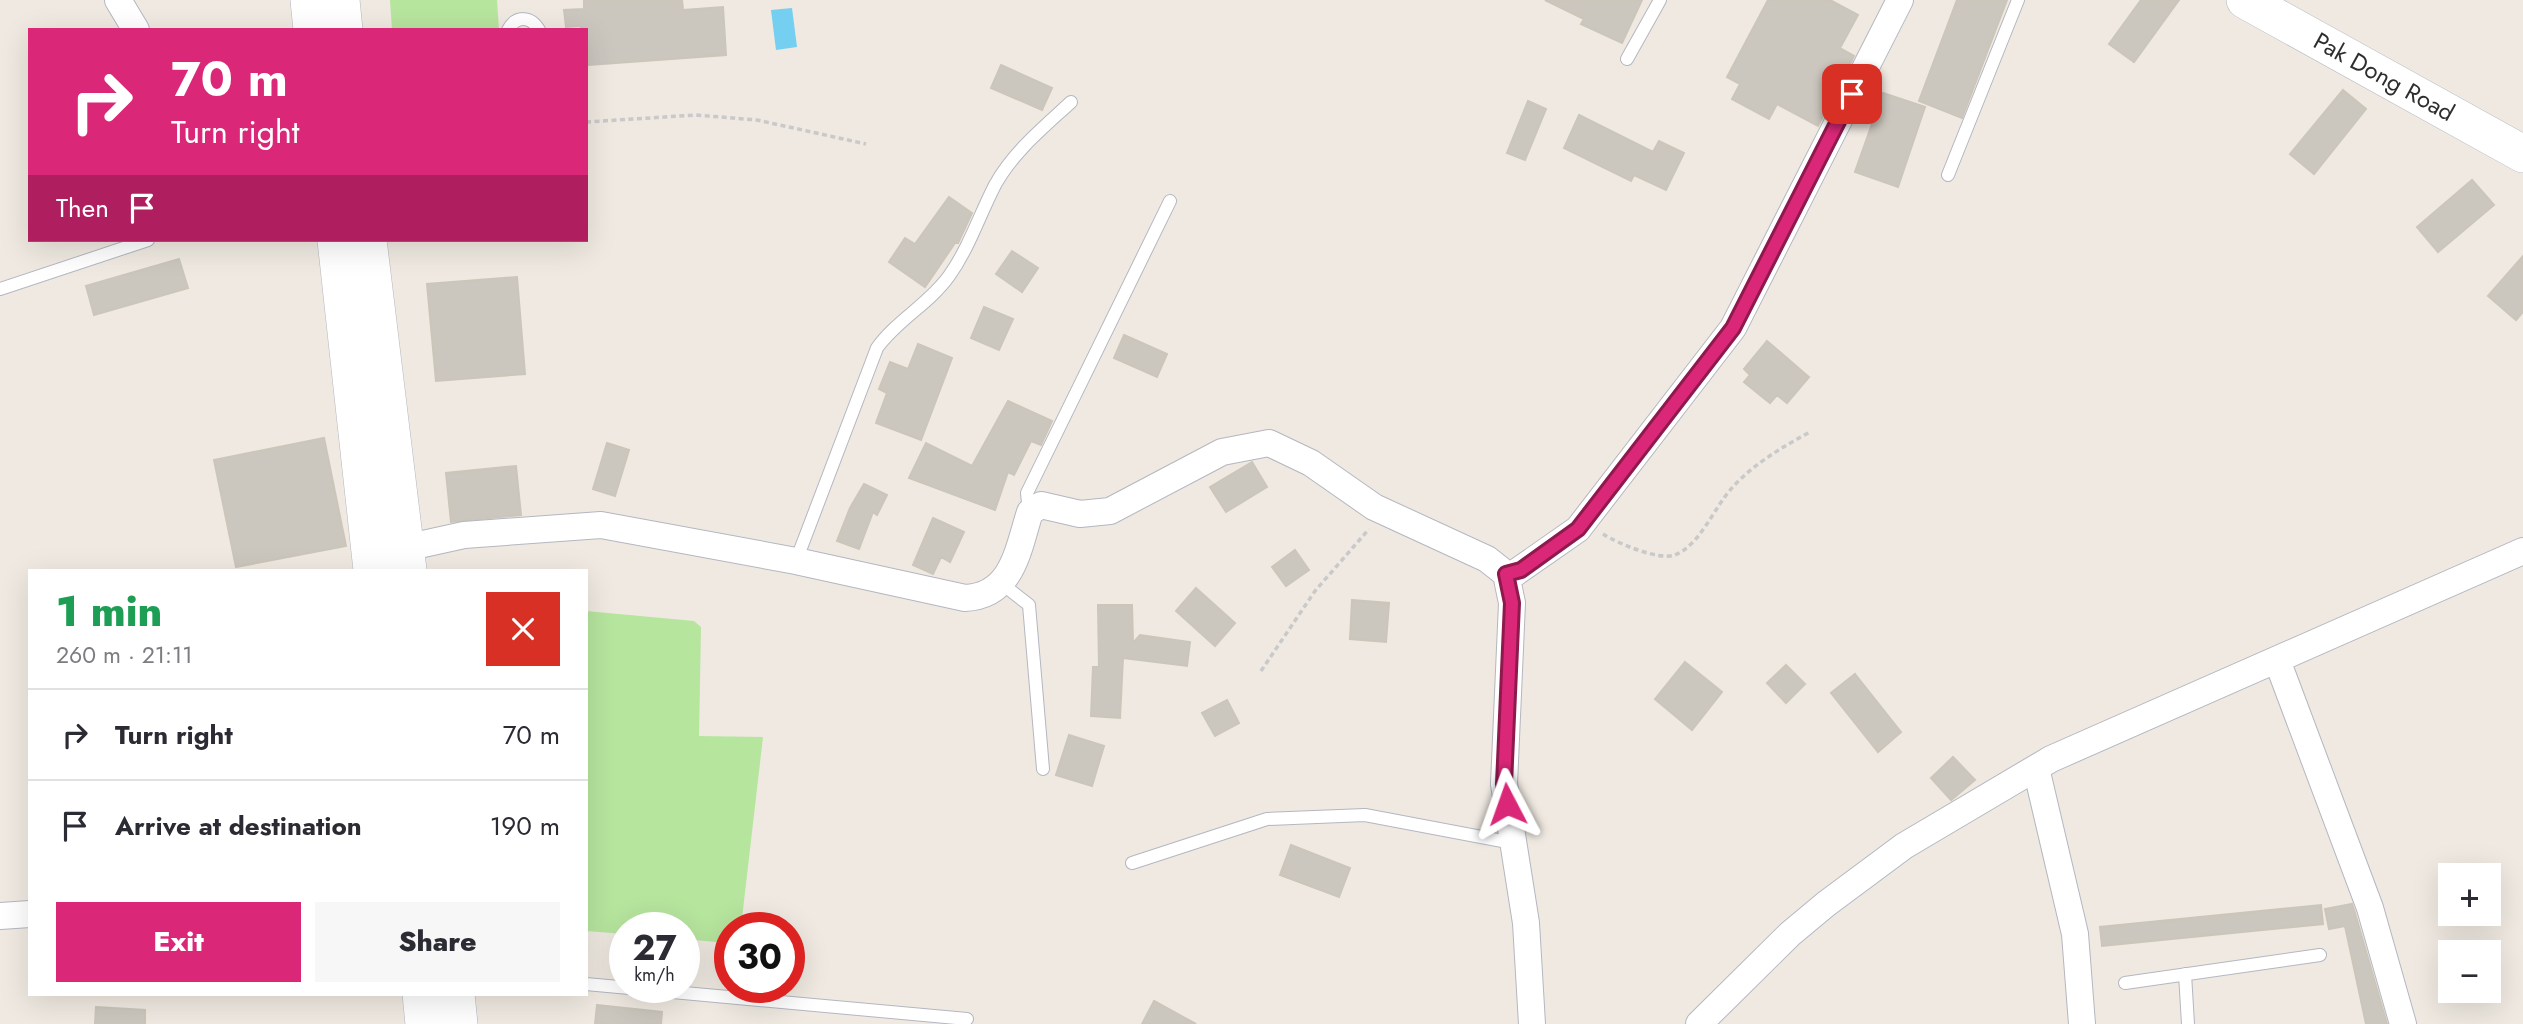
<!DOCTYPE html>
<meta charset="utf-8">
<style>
body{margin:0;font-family:Jost,sans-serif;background:#f7f7f7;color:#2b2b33;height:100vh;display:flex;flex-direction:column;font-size:26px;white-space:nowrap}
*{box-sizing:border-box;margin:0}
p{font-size:23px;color:#7c7c81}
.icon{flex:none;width:38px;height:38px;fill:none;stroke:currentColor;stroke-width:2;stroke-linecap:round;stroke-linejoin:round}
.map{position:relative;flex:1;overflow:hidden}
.drawer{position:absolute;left:28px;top:569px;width:560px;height:427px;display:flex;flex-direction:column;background:#fff;border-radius:0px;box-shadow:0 7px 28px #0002}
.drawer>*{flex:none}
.hud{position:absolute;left:28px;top:28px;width:560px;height:214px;border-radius:0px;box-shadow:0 7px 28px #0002;background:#db2777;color:#fff;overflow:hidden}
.fabs{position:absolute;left:2438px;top:863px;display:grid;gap:14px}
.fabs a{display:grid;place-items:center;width:63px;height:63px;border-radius:0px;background:#fff;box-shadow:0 7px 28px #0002;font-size:35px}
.speed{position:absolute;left:609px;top:912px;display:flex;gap:14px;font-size:35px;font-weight:700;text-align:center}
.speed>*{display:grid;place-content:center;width:91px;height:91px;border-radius:50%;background:#fff;box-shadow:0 7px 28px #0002;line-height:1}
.speed small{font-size:18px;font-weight:400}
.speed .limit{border:10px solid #d22;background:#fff;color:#111}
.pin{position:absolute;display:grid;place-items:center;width:60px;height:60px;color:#fff;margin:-30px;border-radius:14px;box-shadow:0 4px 10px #0006}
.me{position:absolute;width:77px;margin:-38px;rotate:356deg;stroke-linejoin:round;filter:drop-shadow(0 0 5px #0008)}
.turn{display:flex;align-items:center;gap:24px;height:147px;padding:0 28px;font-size:32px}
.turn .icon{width:91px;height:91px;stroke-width:2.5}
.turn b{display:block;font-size:49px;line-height:60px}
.then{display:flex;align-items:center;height:66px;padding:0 28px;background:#0003;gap:14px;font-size:26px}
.round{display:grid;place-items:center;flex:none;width:74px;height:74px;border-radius:0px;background:#f7f7f7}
.headline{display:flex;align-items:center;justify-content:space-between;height:119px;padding:0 28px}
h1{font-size:42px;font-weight:800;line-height:52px;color:#1e9e55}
.button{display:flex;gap:14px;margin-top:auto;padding:14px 28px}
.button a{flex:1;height:80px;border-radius:0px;background:#db2777;color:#fff;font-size:28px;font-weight:800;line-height:80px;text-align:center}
.button a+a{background:#f7f7f7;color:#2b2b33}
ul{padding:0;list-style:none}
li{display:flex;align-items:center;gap:21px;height:91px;padding:0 28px;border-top:2px solid #e1e1e2}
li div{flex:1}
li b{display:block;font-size:26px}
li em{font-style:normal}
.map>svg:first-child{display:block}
</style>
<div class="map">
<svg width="2523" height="1024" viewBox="0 0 2523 1024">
<rect width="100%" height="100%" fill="#efe9e1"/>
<path fill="#b6e59e" d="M390,0H497L499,30H392Z
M586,611L694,621L701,627L699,736L763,737L741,927L730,928V939L726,943L684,939V928H625V934L586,931Z"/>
<path fill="#75cff0" d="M792,8L797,47L776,50L771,10Z"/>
<path fill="#cbc7bf" stroke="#cbc5ba" stroke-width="2" d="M584,0H682L683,10L723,7L726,55L589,65L586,30H581V26L566,27L564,10L584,9Z
M1545,0H1642L1622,43L1581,24L1584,19Z
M1768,0H1830L1858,15L1840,48L1854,56L1818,126L1777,104L1769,119L1732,99L1740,84L1727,77Z
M1957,0H2007L1962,118L1919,101Z
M2141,0H2179L2134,62L2109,44Z
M1001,65L1052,88L1042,110L991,88Z
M2343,90L2366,109L2314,174L2290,154Z
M1883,93L1925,107L1898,187L1855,172Z
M1528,101L1546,109L1525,160L1507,153Z
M1579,115L1653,152L1659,141L1684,153L1666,190L1634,175L1631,181L1564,148Z
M2472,180L2494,205L2438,252L2417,227Z
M949,197L972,213L958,243H955L925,287L889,262L905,238L915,244Z
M1012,251L1038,268L1022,292L996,274Z
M2523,256V312L2516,320L2488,296Z
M179,259L188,288L94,315L86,286Z
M517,277L525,374L436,381L427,284Z
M984,307L1013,319L999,350L971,338Z
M1124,335L1167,354L1157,377L1114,358Z
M1767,341L1809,377L1787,403L1777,395L1770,403L1744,382L1750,375L1744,369Z
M918,344L952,358L921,440L876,423L887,393L879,389L890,362L908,369Z
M1008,401L1052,421L1041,445L1031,441L1014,475L1008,472L995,510L909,478L926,443L972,466Z
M324,438L346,546L236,567L214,460Z
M607,443L629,450L615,496L593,489Z
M1252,462L1267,487L1226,512L1210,487Z
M516,466L521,515L451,522L446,473Z
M864,484L887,495L877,515L873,512L859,549L837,541L850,508Z
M933,518L964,532L950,562L941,557L933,574L913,565Z
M1295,550L1309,570L1286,586L1272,567Z
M1196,588L1235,623L1215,646L1176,611Z
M1352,600L1389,603L1386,642L1350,639Z
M1098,605H1132L1133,643L1140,635L1190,642L1187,666L1123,658L1120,718L1091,716L1093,667H1099Z
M1685,662L1722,692L1692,730L1655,699Z
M1786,665L1805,684L1786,703L1767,683Z
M1855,674L1901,732L1878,752L1831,693Z
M1227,700L1239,723L1215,736L1202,713Z
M1069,735L1104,746L1092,786L1056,775Z
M1953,757L1975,780L1951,800L1931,778Z
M1291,845L1350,868L1339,897L1280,875Z
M2352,904L2355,913L2387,1024H2366L2345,926L2329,929L2325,909Z
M2321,905L2323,924L2102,946L2100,927Z
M1154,1001L1196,1024H1142Z
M597,1005L662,1012L661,1024H595Z
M96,1007L145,1010V1024H95Z"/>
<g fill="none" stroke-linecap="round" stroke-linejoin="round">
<defs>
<path id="lane" d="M508,30C516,15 531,16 539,30
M1627,59L1660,0
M1948,175L2018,0
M0,289L148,240
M1034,508L1028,503L1027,493L1170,201
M796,561L877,348C897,320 929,304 949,276C969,248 979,216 995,185C1013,152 1044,127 1071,102
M1001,583L1029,605L1043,769
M1132,863L1267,819L1365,815L1513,843
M2185,974L2188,1024
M2125,983L2320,955
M586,984L967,1019"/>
<path id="street" d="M118,0L136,30
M405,548L464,535L601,525L796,561L965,598C1013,596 1018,549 1030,512L1041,505L1080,514L1110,511L1222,452L1269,443L1311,463L1374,507L1487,559L1506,574L1515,573L1578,529L1733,328L1900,0
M1506,574L1512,603L1504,784L1526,923L1532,1024
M2277,660L2370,908L2403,1024
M2036,768L2075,934L2082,1024
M0,916L30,914
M1699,1024L1790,934L1826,904L1904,846L2051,759L2523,551"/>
<path id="secondary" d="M309,0L312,30
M341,0L344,30
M2245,0L2523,154
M336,240L372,570
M368,240L408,570
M421,994L424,1024
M456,994L459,1024"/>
</defs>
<use href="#lane" stroke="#b4b7c1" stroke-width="14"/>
<use href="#street" stroke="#b4b7c1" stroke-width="28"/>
<use href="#secondary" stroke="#b4b7c1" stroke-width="38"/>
<path stroke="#c9c9c9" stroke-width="3.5" stroke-dasharray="5 3.5" stroke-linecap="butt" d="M586,122L696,115L757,120L866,144
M1603,534C1617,543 1659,561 1675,555C1700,545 1714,508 1731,489C1752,465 1782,447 1810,432
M1261,671L1315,591L1369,529"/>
<use href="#lane" stroke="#fff" stroke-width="12"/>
<use href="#street" stroke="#fff" stroke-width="26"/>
<use href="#secondary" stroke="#fff" stroke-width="37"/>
</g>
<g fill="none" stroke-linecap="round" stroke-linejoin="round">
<defs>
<path id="route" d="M1507,804L1504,784L1512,603L1506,574L1521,570L1578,529L1733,328L1852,94"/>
</defs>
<use href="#route" stroke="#8e194d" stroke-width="18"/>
<use href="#route" stroke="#db2777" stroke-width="12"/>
</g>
<g text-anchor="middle" stroke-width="5" stroke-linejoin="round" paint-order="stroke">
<g font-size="24" fill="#2e2e2e" stroke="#fff">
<text transform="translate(2384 77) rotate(29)" y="8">Pak Dong Road</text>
</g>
</g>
</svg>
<div class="fabs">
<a>+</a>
<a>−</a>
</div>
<div class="speed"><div>27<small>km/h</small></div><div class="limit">30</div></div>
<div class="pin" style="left:1852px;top:94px;background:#d93025"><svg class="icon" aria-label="arrive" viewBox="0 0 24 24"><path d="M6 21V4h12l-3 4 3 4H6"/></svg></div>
<svg class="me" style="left:1507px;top:804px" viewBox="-20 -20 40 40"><path d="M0-17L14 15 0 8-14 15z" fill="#db2777" stroke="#fff" stroke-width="4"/></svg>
<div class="hud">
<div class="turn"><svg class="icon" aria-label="right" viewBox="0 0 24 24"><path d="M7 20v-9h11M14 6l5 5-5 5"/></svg><div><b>70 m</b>Turn right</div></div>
<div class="then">Then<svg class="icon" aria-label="arrive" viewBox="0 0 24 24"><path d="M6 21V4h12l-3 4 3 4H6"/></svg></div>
</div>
<section class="drawer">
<div class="headline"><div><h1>1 min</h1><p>260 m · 21:11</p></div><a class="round" style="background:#d93025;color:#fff"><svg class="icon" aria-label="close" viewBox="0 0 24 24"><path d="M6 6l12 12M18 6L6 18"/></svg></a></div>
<ul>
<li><svg class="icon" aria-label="right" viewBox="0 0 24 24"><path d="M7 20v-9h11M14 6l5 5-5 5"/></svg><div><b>Turn right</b></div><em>70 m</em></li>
<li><svg class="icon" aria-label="arrive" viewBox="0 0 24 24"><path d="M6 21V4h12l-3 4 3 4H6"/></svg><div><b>Arrive at destination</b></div><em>190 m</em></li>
</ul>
<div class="button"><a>Exit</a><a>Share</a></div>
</section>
</div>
